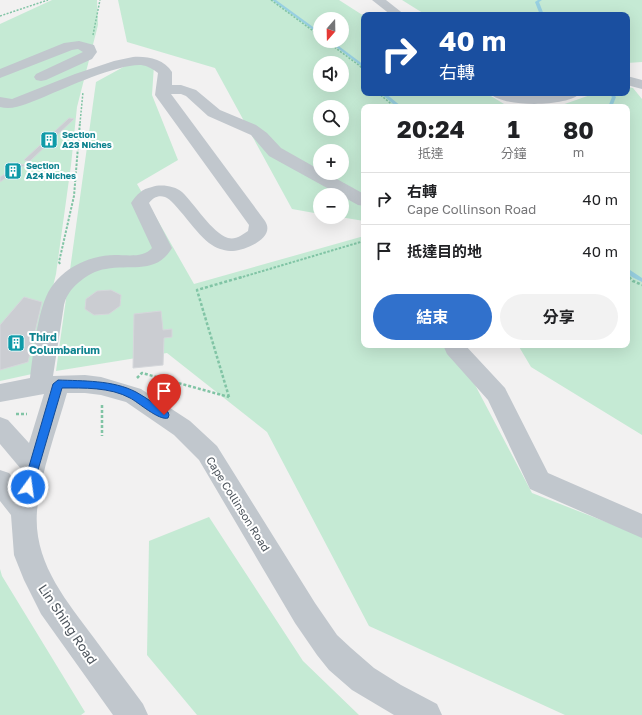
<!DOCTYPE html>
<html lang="zh-TW">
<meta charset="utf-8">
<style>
body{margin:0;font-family:"Golos Text","Noto Sans TC",sans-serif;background:#f2f2f2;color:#202124;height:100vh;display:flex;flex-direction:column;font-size:15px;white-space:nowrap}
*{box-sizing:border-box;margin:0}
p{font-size:13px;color:#757577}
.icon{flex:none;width:22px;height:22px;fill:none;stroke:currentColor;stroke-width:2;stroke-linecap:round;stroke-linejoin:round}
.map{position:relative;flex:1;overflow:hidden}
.sheet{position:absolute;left:361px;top:104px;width:269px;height:244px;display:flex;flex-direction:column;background:#fff;border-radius:8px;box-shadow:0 4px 16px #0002}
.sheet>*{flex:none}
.guide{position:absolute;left:361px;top:12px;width:269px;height:84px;border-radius:8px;box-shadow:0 4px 16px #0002;background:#1a4fa0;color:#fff;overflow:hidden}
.needle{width:26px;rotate:200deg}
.fabs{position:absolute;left:313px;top:12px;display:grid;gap:8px}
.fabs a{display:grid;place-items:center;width:36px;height:36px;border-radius:50%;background:#fff;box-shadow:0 4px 16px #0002;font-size:20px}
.pin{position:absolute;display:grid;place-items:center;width:34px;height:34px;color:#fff;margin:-41px -17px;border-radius:50% 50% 50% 0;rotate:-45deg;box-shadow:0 0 4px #0007}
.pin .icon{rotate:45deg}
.me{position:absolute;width:44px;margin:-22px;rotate:14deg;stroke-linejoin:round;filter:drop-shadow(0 0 3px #0008)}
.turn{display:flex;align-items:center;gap:14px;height:84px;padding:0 12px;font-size:18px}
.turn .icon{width:52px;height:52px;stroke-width:2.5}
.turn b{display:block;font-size:28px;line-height:34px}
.eta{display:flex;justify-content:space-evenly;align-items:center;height:68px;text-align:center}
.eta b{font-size:24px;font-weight:700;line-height:28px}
.cta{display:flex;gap:8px;margin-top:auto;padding:8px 12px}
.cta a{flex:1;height:46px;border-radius:24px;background:#3171cc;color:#fff;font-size:16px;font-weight:700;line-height:46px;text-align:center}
.cta a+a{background:#f2f2f2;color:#202124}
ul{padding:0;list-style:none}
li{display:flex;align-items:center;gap:12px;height:52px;padding:0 12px;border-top:1px solid #e0e0e0}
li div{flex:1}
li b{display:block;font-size:15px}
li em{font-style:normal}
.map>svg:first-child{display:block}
</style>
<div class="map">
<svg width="642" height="715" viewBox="0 0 642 715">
<rect width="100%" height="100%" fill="#f2f1f1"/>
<path fill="#c5ead4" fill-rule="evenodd" d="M52,0H97L98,25L77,107L71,165L56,274L32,374L0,381V24Z
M118,0H339L364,16V93H486L509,107H364V221L340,217H342V195H320V214L292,209L215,68L127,42ZM320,19H342V41H320ZM320,63H342V85H320ZM320,107H342V129H320ZM320,151H342V173H320Z
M402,0H642V62L627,63V15H426Z
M127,65H154L152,95L178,160L137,184L194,284L364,236V345H454L532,493L642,536V715H565L369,626L267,432L167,353L56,371L96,82Z
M627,87L633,88L642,99V435L531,367L518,345H627V107H556L596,93H627Z
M209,517L303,661L359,715H197L147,655L149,541Z
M0,569L2,576L85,712L81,715H0Z"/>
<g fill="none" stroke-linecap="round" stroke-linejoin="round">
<path fill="#98d0e1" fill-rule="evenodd" d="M272,0H276L320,32V35Z
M538,0H542L539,2L544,15H540L535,2Z
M328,41H332L364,65V68Z
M380,93H385L402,107H397Z
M608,93H612L616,97L612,107H608L612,97Z
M627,268L642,278V282L632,277L627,273Z"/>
</g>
<path fill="#cbcdd2" stroke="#d5d7db" d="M69,118L74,119L29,162L24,160Z
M20,164L25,165L0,182V177Z
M111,290L121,295L120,306L109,314L94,315L85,309L86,299L97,291Z
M24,297L42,302L28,362L0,370V325Z
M161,311L163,330L172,329V337L164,338L163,365L133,368L134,314Z"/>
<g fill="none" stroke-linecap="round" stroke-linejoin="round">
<path stroke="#81c4a5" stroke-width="1.5" stroke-dasharray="2 1.5" stroke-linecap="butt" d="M271,0L320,36
M0,16L48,0
M93,35L100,0
M326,41L360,66L364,72
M378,93L395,107
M80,123L83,92"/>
<path stroke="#81c4a5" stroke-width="2" stroke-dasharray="2.5 1.5" stroke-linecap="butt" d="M60,264L59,262L74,196L80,122
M627,275L630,278
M239,278L364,241"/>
<path stroke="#81c4a5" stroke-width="2.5" stroke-dasharray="3 2" stroke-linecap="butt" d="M629,277L633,281L642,285
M137,378L142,373L229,397
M229,397L197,290L242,277
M102,405V436
M16,414H27"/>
<path fill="#c1c7cd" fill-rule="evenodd" d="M372,0H386L405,15H391Z
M79,41L94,45L97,52L92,59L46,80L41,81L36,80L34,77L36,74L83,52L78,49L72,50L0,78V69L64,43Z
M133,57C147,56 164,59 172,72V85H181L196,90L220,110L256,125L267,133L281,148L320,170V173H326L364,194V206L358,205L269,156L251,135L208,116L186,96L181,94H171L265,221C276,238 246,250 233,251C226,251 218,249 212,245C197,236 175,200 165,197C158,195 153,198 149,203L172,248C156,275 131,264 106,269C96,270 86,276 78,283C71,289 66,296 64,305L53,376L85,375L101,377L141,389L190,421L217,446L315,603L337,635L351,648L374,668L401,685L437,704L442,715H394L352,690L329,670L317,655L295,623L199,460L174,435L126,402L101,395L85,393H67C56,432 41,471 37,511C33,562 66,600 94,638C110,660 127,682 143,704L148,715H113L41,614L24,580L14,555L11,515L0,501V470L9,473L17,483L21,469L0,444V417L8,420L29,443L44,394L0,402V384L30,378C33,355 37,318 46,297C57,271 87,255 115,255C127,255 144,258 152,248L131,203C137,194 142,189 152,187C161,184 175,186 182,192C194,203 212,233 228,238C236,240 242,235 248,231L249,225L155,95L158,73C153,69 148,66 141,65C118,64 67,87 44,97C30,102 15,111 0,107V97L12,99L75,74L114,61Z
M627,76L642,80V89L627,85Z
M490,93C505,93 520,96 535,96C550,95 564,93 580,93C570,107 501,108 490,93Z
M443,345H465L505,388L548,473L642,514V538L530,489L488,400L447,354Z"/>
</g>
<path fill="#1a73e8" stroke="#114b97" d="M58,380C83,381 113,380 136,392C147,398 157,406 168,412L169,415L168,418C159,421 138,402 130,398C110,387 83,388 62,388L33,487L32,490L28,492L24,490L23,487L53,384Z"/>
<defs>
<symbol id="building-square" viewBox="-11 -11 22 22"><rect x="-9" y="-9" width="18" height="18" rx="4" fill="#0f9aa8" stroke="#fff"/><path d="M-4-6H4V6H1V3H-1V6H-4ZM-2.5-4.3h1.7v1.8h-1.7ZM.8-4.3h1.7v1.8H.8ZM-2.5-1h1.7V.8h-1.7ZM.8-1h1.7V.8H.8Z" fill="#fff"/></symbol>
</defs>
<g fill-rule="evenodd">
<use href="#building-square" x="39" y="130" width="20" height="20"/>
<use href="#building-square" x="3" y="161" width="20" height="20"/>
<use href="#building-square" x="6" y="333" width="20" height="20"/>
</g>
<g text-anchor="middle" stroke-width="4" stroke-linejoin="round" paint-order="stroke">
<g font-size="9" font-weight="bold" fill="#0d838f" stroke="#fff" text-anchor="start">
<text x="62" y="138">Section<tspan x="62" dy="10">A23 Niches</tspan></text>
<text x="26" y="169">Section<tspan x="26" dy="10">A24 Niches</tspan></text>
</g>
<g font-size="11" font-weight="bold" fill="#0d838f" stroke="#fff" text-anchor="start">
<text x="29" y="341">Third<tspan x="29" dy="13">Columbarium</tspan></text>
</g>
<g font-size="11" fill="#4b535b" stroke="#fff">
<text transform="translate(238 504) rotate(58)" y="4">Cape Collinson Road</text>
</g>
<g font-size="13" fill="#4b535b" stroke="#fff">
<text transform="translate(68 624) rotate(56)" y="5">Lin Shing Road</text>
</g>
</g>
</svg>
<div class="fabs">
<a><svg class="needle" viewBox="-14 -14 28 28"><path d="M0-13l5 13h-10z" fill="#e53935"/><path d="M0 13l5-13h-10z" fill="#757577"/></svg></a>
<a><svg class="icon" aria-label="sound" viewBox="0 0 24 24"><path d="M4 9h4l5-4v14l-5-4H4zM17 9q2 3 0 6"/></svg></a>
<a><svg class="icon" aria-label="search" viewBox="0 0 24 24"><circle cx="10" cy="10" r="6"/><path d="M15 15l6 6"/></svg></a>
<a>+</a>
<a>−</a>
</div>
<div class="pin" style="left:164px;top:415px;background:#d93025"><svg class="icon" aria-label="arrive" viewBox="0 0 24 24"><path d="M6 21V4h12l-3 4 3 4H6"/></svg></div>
<svg class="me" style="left:28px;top:487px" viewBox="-20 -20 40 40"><circle r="17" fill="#1a73e8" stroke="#fff" stroke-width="3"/><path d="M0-11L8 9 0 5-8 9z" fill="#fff"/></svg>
<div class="guide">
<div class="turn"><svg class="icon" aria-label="right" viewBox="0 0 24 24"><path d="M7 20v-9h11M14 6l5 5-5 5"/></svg><div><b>40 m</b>右轉</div></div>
</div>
<section class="sheet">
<div class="eta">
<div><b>20:24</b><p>抵達</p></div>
<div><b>1</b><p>分鐘</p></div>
<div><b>80</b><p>m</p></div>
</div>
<ul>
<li><svg class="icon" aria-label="right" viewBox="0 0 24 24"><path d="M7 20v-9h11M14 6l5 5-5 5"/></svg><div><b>右轉</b><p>Cape Collinson Road</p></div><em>40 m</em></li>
<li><svg class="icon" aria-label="arrive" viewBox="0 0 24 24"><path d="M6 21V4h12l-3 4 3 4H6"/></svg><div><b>抵達目的地</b></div><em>40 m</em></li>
</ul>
<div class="cta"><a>結束</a><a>分享</a></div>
</section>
</div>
